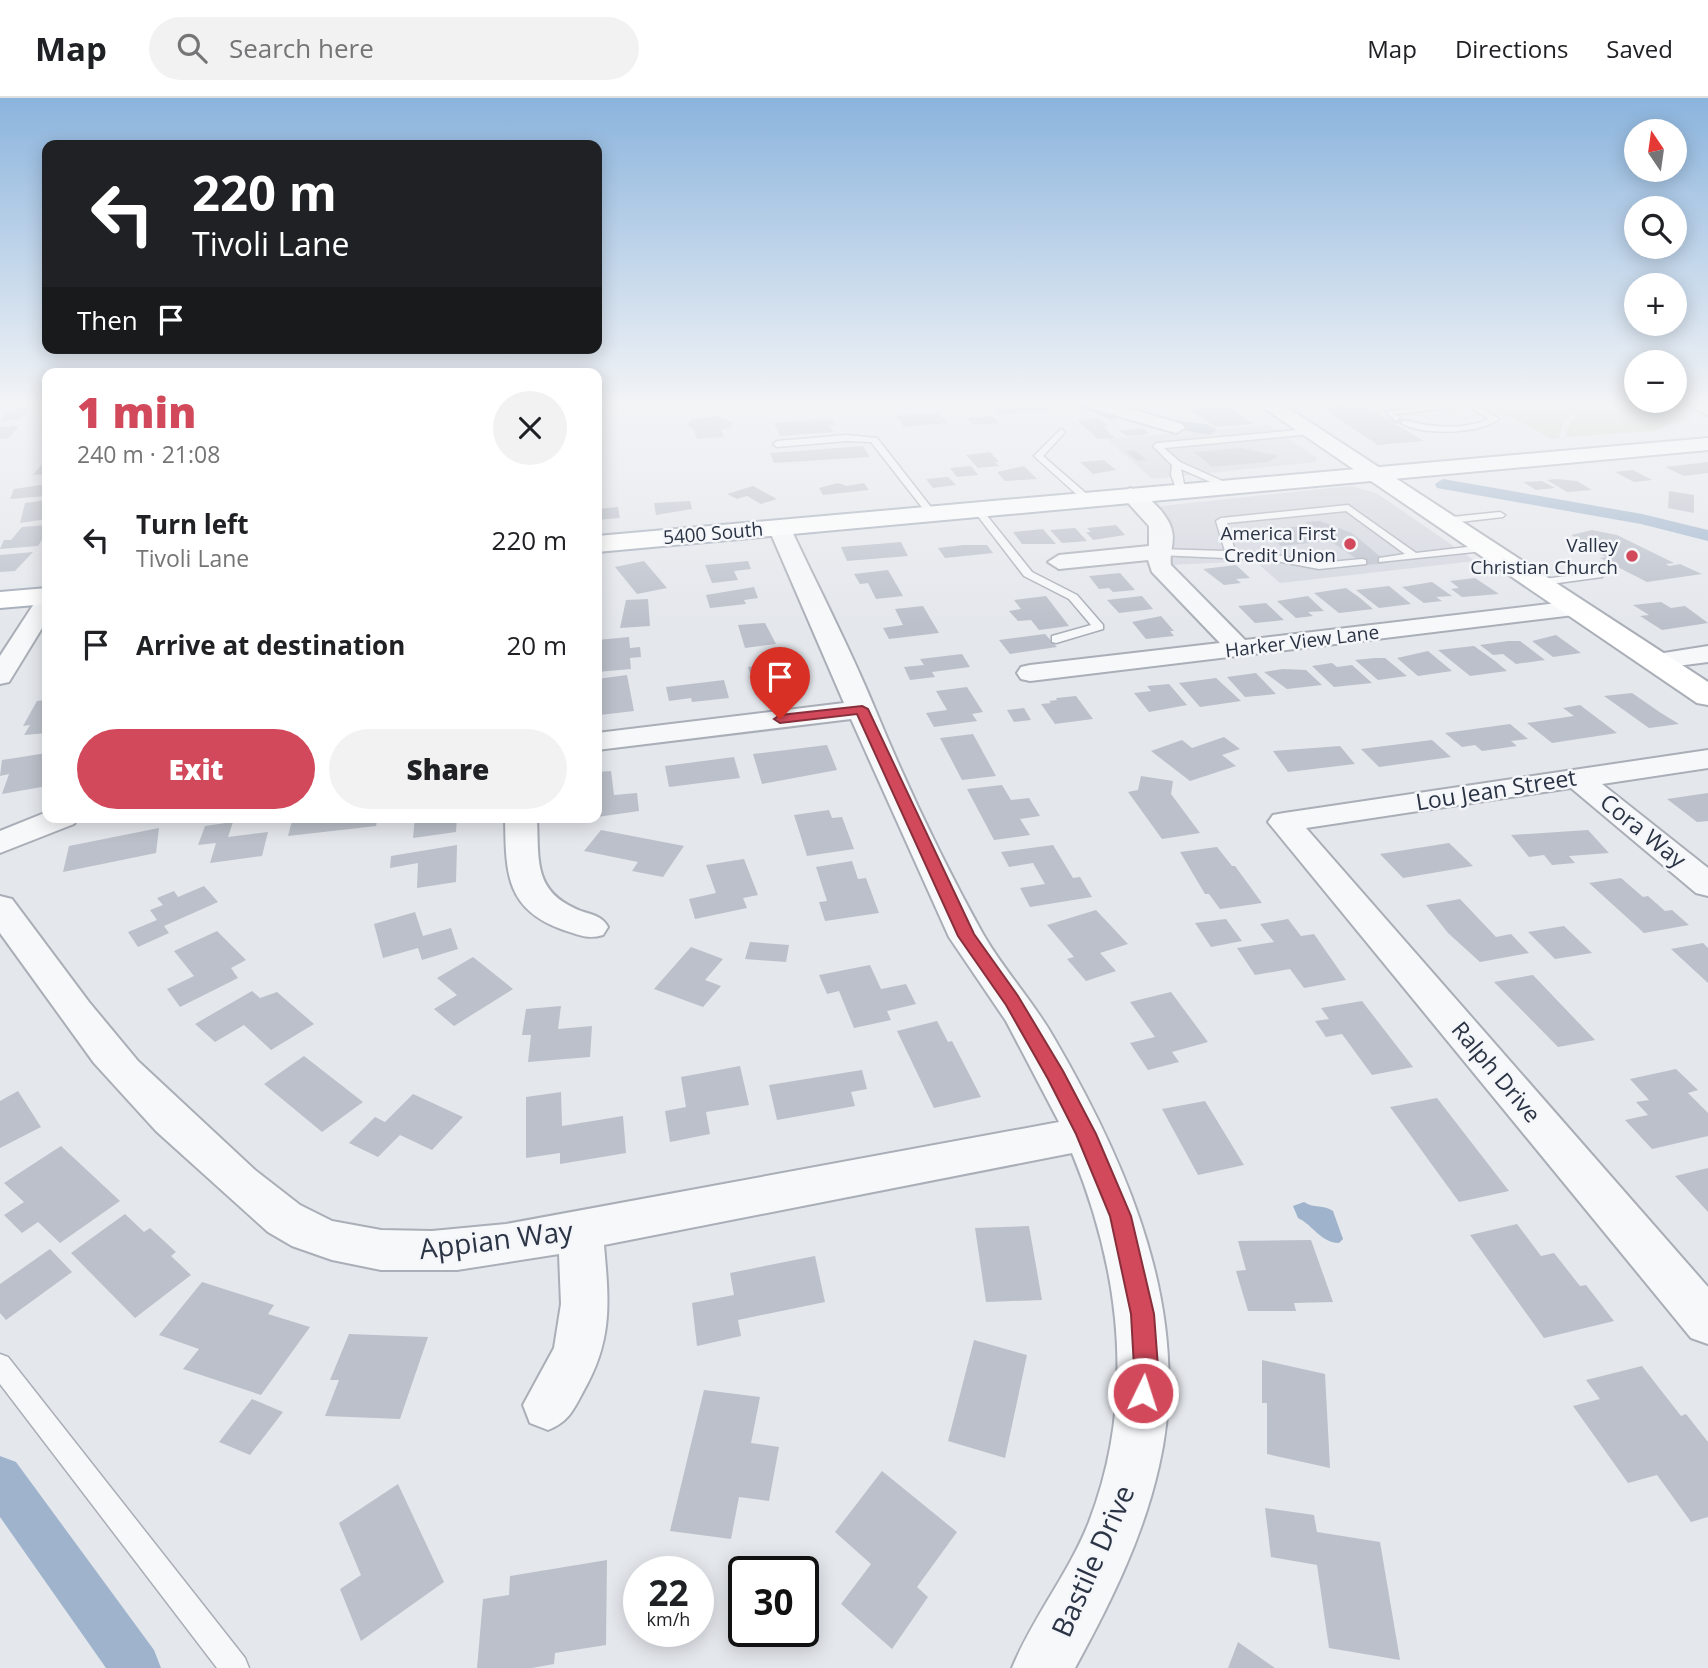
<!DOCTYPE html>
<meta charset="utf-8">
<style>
body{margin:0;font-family:"Open Sans",sans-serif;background:#f2f2f2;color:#202124;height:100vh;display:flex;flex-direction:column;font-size:26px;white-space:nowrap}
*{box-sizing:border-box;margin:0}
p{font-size:23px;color:#757577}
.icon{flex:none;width:38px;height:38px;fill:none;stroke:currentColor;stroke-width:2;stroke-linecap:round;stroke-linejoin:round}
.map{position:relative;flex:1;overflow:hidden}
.panel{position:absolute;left:42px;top:270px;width:560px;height:455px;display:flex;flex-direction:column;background:#fff;border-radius:14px;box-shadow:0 4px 18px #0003}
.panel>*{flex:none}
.top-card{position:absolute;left:42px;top:42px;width:560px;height:214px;border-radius:14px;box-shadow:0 4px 18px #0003;background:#202124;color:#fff;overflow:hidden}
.needle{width:46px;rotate:347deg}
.controls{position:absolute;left:1624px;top:21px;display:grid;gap:14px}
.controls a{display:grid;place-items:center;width:63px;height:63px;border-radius:50%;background:#fff;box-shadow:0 4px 18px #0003;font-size:35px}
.speed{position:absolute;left:623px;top:1458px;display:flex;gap:14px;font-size:35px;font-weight:700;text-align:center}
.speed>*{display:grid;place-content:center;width:91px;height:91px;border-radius:50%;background:#fff;box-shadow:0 4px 18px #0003;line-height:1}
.speed small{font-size:18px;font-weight:400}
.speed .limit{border:4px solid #111;border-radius:10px;background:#fff;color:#111}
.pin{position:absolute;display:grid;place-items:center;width:60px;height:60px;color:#fff;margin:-72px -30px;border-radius:50% 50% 50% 0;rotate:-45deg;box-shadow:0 0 7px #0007}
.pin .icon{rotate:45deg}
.me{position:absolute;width:77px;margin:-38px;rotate:4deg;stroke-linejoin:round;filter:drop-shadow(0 0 5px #0008)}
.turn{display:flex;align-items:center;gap:24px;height:147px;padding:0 35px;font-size:32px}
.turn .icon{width:91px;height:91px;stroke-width:2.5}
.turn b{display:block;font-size:49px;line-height:60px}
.then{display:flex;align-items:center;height:66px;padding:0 35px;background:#0003;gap:14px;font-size:26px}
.round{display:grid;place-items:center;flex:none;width:74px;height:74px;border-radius:37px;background:#f2f2f2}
.summary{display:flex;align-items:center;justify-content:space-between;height:119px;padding:0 35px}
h1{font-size:42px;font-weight:800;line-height:52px;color:#d1495b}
.action{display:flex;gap:14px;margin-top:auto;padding:14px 35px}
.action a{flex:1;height:80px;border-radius:42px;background:#d1495b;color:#fff;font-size:28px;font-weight:800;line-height:80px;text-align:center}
.action a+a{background:#f2f2f2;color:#202124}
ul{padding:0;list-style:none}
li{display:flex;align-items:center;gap:21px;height:105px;padding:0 35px}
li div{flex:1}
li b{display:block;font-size:26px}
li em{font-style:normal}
header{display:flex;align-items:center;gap:42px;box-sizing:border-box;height:98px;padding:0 35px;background:#fff;border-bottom:2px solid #e0e0e0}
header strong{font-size:33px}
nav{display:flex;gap:38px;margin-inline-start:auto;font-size:24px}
.search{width:490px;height:63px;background:#f2f2f2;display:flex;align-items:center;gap:18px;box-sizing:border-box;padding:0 24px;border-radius:38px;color:#757577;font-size:26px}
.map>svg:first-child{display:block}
</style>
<header>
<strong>Map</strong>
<div class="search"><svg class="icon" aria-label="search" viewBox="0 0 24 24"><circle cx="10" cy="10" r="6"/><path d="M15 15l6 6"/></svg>Search here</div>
<nav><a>Map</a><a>Directions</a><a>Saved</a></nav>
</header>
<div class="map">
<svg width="1708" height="1570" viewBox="0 0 1708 1570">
<rect width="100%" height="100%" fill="#e4e7ec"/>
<path fill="#d2d6de" d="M1269,327L1317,360L1316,364L1152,381L1107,341Z
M1351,388L1378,396L1475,463L1280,485L1255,463L1169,467L1174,436L1158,411L1162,408Z"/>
<path fill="#c9d6c5" d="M1487,306H1561L1579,310L1563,323L1559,340L1552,341Z
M1586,310L1688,318L1654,333L1565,339L1571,323Z"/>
<path fill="#9fb4cc" d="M1304,1104C1314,1111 1324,1106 1333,1113L1343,1141L1339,1145C1321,1145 1313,1127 1298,1120L1293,1108Z"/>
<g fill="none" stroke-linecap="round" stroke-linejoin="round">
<path fill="#9fb4cc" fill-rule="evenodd" d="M1071,306H1092L1119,318L1112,322Z
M1170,321L1209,327L1217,332L1209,337L1165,329V323Z
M1443,381L1642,416L1708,432V443L1641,426L1437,390L1435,386Z
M0,1358L16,1364L154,1552L161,1570H106L0,1419Z"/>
</g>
<path fill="#bbc0ca" d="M1045,306L1050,312L997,316L990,307Z
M1347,306L1356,311L1368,310L1386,321L1401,320L1410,325L1396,326L1424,343L1378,347L1326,313L1338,312L1330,307Z
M1227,308L1253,326L1215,329L1191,312Z
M30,310L20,322L0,323L6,312Z
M915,316H939L948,325L904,329L896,318Z
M716,318L733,324L731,329L721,332L724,339L697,341L694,332L688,327L690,322Z
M992,318L999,325L973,327L966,320Z
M1099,320L1108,328L1103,329L1115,340L1098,341L1077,322Z
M831,321L835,327H829L833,334L780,338L774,325Z
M19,328L9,340L0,341V329Z
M1143,330L1150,336L1127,338L1119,333Z
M863,348L870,359L774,365L770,355Z
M1241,350L1279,358L1267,364L1212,369L1194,354Z
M1134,352L1147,362L1137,363L1125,353Z
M990,354L999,364H995L999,368L978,370L966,357Z
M47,361V376L33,377L45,362Z
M1104,362L1116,372L1093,376L1080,364Z
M1708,364V375L1684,378L1665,369Z
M971,368L978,377L957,379L950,370Z
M1024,368L1037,381L1005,383L997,374Z
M1633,372L1652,382L1634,384L1615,374Z
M948,379L956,387L933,390L926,381Z
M1557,381L1577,383L1592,392L1567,394L1547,382Z
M1542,383L1555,390L1536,392L1523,384Z
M838,385L847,388L864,385L869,392L823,397L819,390Z
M47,386V398L10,401L14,391Z
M753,388L777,401L761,406L747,398L737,401L727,396Z
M1669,393L1694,397V415L1668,410Z
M47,402V421L20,425L25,405Z
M690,403L692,411L656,417L654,405Z
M618,409L620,420L597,422V411Z
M1320,423L1352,435L1388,465L1366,467L1330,443L1281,448L1266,435H1274L1268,431L1303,428L1309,427L1305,424Z
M47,427V434L38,448L0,451L4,442H11L22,429Z
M1116,427L1125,437L1093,442L1086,434H1091L1087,430Z
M1075,430L1087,443L1062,445L1050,432Z
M1043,431L1056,446H1022L1013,434Z
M1592,432L1617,437L1674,465L1666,466L1669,468L1680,466L1702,476L1647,484L1600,460L1606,459L1575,444L1576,440L1571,437Z
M901,444L908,458L847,463L841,449Z
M963,447H987L993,455L945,460L938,450Z
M33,454L15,473L0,474V457Z
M644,463L667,490L637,496L615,469Z
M748,463L751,471L734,473L738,482L712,485L705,467Z
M1236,467L1250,480L1236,481L1241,485L1224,487L1203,471Z
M888,472L903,498L876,501L868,485L860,486L854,476Z
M1120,475L1135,492L1113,494L1109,490L1099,491L1089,478Z
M1475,480L1499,496L1462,499L1451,491L1459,490L1450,483Z
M1432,484L1452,498L1436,499L1442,503L1424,505L1402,489Z
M1389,488L1411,506L1379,510L1356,492Z
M754,489L758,500L744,502L746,506L710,510L706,497Z
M1346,490L1360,500L1373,511L1339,515L1314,495Z
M1046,498L1069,528L1039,532L1031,522L1018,523L1009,513L1021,511L1014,502Z
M1142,498L1153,511L1119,515L1107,502Z
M1308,498L1324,513L1308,514L1313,518L1296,520L1277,503Z
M648,501L650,528L620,530L626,502Z
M1661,504L1671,510L1685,508L1708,525L1662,532L1640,518L1649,517L1633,507Z
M1266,505L1284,522L1255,525L1238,508Z
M923,508L939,535L889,541L883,530L903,527L895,511Z
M1161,518L1174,533H1170L1174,538L1146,541L1132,524Z
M765,525L776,546L745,550L738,527Z
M1045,536L1057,549L1010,556L999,542Z
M1556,537L1581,555L1553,559L1532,543Z
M629,539L630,550L640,549L641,559L630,560L631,571L597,574V542Z
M1508,543H1520L1545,562L1516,566L1503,556L1493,557L1480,547Z
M1474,548L1495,563L1507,573L1470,578L1438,552Z
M1428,553L1452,573L1418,578L1397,560Z
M962,556L970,569L932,574L935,579L910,582L904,569L924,567L920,561Z
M1375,560H1385L1407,578L1378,582L1355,562Z
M792,562L795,584L755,589L748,569Z
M1332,565L1337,569L1352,567L1372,585L1334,589L1312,568Z
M1283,571L1306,572L1322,587L1287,591L1264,574Z
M1256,575L1276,596L1245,599L1227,579Z
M627,577L634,613L600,617L597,581Z
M1216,580L1241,603L1200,609L1179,585Z
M724,582L729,600L692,604L691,600L669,603L666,589Z
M1169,586L1187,607L1149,614L1134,595L1151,593L1147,588Z
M967,589L983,614L972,616L977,623L934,629L926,615L947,612L936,593Z
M1632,595L1661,615L1679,626L1649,630L1604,598Z
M1076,598L1093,621L1055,626L1041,606L1051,605L1049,603L1057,602L1056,600Z
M47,602V635L24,637L30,627L23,628L37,603Z
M1580,607L1617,635L1552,645L1527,625L1574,618L1563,610Z
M1024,610L1031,622L1014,624L1007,612Z
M1510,626L1528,641L1511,643L1517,648L1482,653L1475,647L1462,649L1445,635Z
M973,636L996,678L962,682L940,640Z
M1224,639L1240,651L1222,657L1236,668L1190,683L1151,653L1182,642L1192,650Z
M1432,642L1451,659L1379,669L1361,651Z
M827,647L837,672L762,686L753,656Z
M1340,648L1355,666L1288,674L1273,653Z
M47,655V688L2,696L9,676L0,678L2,662Z
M734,659L740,680L669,689L665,668Z
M611,673L614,697L637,695L639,713L597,719V674Z
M1141,678L1173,683L1171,696L1200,735L1162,741L1128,694L1138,692Z
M1002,687L1011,702L1029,700L1040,718L1020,721L1030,737L994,742L967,691Z
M1708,695V723L1697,724L1667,701Z
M829,712L832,720L842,719L854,751L807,758L794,717Z
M293,719H378L376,728L288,738Z
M415,719H457L456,734L413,740Z
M233,724L228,739L268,734L262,758L210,765L216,745L198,747L205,728Z
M159,730L156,755L63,774L69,748Z
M601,732L684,748L663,779L632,773L638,764L584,753Z
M1588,732L1609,755L1569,758L1575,765L1552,767L1544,757L1529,759L1511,737Z
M1449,745L1473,768L1403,780L1380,756Z
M457,747L456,784L417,790L418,765L390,770L391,758Z
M1053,747L1073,780L1080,779L1092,799L1030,809L1020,790L1045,786L1033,765L1009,769L1001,754Z
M1217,749L1232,768H1235L1262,805L1220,811L1209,796H1205L1180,754Z
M744,761L758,797L743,800L747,810L695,821L689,801L716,795L706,767Z
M852,763L858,781L866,780L879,815L825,823L819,804L827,803L816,769Z
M1621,780L1643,799L1648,798L1665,813L1672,812L1689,827L1644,835L1589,785Z
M204,788L218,804L164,828L169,835L138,849L128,834L157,822L150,812L163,807L157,800L174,793L178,799Z
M1460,801L1496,839L1511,836L1529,855L1480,864L1448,835L1426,807Z
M1096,812L1128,846L1100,855L1116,873L1086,883L1067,861L1074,859L1047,827Z
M415,814L423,838L451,830L458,851L422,862L418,850L383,860L374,826Z
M1226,821L1242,843L1211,849L1195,825Z
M1288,821L1301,838L1314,836L1346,882L1304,890L1290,871L1255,877L1237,850L1274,844L1260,826Z
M1564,828L1592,855L1555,861L1528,834Z
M217,833L246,862L231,870L238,880L180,909L167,891L194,878L174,853Z
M750,844L789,847L786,864L745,861Z
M1703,845L1708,850V885L1671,851Z
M691,849L723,861L705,882L721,888L703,909L654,891Z
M473,859L513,891L454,928L434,911L457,897L437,880Z
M870,867L881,891L906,886L916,906L887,913L891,922L854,930L839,893L827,896L819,877Z
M1533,877L1595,942L1558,949L1494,884Z
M252,893L260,900L277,894L314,926L271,952L244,927L215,944L195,926Z
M1171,894L1208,944L1172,954L1179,964L1148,972L1130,945L1155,939L1130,904Z
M1362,903L1413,969L1372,977L1342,936L1326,939L1315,923L1329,921L1321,910Z
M561,908L558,931L592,928L590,959L528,964L531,937H522L526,911Z
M937,923L948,944L952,943L981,999L934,1010L897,933Z
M304,958L363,1004L322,1034L264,986Z
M740,968L749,1007L706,1014L710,1036L670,1044L665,1013L686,1009L681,979Z
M1676,971L1698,992L1688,995L1708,1015V1038L1652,1051L1625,1022L1648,1017L1636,1004L1649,1002L1630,981Z
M862,972L867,991L851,994L855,1008L777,1022L769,987Z
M18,993L41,1029L0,1050V1003Z
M561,994L562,1028L623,1018L626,1055L560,1066V1055L526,1060V999Z
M413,996L463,1019L432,1052L400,1037L378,1059L349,1045L375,1019L385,1024Z
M1437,1000L1509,1093L1459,1104L1390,1009Z
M1205,1003L1244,1067L1198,1077L1162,1011Z
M61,1048L120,1103L60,1145L38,1124L22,1135L4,1117L24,1104L4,1085Z
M1708,1070V1114L1675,1078Z
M125,1116L144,1134L150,1130L176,1154L171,1158L191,1177L135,1220L71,1155Z
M1517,1126L1541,1158L1554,1155L1580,1188L1586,1187L1614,1223L1544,1240L1470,1137Z
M1029,1128L1042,1202L986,1204L975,1130Z
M1311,1142L1333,1204L1294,1205L1296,1213H1248L1236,1173L1246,1172L1238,1143Z
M50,1151L72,1174L6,1222L0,1215V1186Z
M815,1158L825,1204L738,1222L741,1238L697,1248L692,1205L734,1197L730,1175Z
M202,1184L274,1207L268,1216L310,1229L261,1297L183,1271L199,1251L159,1237Z
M349,1236L428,1239L400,1321L325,1318L339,1282H330Z
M974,1242L1027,1257L1005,1360L948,1343Z
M1262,1262L1325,1276L1330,1370L1267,1356V1305H1262Z
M1642,1268L1681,1318L1686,1316L1708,1344V1419L1691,1424L1657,1377L1628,1385L1573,1308L1600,1301L1586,1282Z
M704,1292L760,1299L751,1345L779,1349L769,1403L739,1399L731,1441L670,1433Z
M252,1301L283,1314L250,1357L219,1344Z
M882,1373L957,1434L917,1489L928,1499L892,1551L841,1506L871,1466L835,1434Z
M398,1386L444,1484L361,1543L340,1491L361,1477L339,1425Z
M1265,1410L1314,1417L1317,1434L1380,1444L1400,1562L1329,1550L1317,1467L1271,1459Z
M607,1462L606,1547L555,1555L554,1566L532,1570H477L483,1501L509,1497L510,1478Z
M1238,1544L1275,1570H1228Z"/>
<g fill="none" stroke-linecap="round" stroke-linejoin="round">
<defs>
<path id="lane" d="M1311,306H1331L1337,309L1333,311Z
M1347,306H1364L1350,310Z
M1441,306H1476L1499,321C1479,336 1422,338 1401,325L1405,322C1430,330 1464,332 1489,321L1467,308L1396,316L1400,320L1396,323L1386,314Z
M1061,331L1065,334L1043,358L1089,398V402H1083L1034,358Z
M1309,331L1313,334L1312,336L1164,350L1180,364L1227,385L1229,387L1224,390L1181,371L1185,391L1177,393L1171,377L1172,367L1153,348L1157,345Z
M846,337L877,340L934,413V417H928L871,344L846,343L777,349L773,346L777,343Z
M1348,407L1416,455L1484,447L1489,450L1484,453L1379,464V460L1405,456L1346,413L1227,425L1235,453L1271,456L1319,465L1362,461L1366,462V466L1319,471L1271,462L1158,457L1153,454L1158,451L1225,453L1216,423L1221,420Z
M974,409H980L1032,474L1077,497L1103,527V531L1056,545L1052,544V538L1091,527L1069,501L1024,478L974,413Z
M1500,414L1505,417L1503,419L1442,426L1437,423L1442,420Z
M1598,474L1603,477L1602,479L1536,488L1531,485L1536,482Z
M0,1256L8,1259L245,1560L249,1570H217L0,1286Z"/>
<path id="street" d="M1088,306H1115L1182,326L1185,330L1176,335L1090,310Z
M1687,306H1708V317Z
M1130,390C1146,394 1169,417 1172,433C1175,444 1169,456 1171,467L1245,542L1574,503L1582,505L1586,510L1582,515L1574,517L1030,583L1021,581L1017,575L1021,569L1030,567L1220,545L1152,474L1148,462L1059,471L1048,464L1059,457L1149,448V428L1120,396Z
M779,423L790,429C818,489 850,550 875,611C906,686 943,764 983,836C1003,871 1033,903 1054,940C1128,1067 1194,1217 1159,1368C1143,1440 1110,1506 1075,1570H1012C1033,1519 1069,1475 1089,1424C1136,1302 1121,1174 1072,1055L604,1147C609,1204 613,1242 583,1294C573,1313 568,1324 548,1332L530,1325L523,1307L554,1250L561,1206L559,1156L457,1172H381L332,1162L292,1148L268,1134L156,1033L94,965L0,835V798L12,801L89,904L138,963L255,1072L300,1107L332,1123L381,1132L432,1133L506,1126L1059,1024L1006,923L949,839L851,621L597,652V635L844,605L768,429Z
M47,496V522L9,584L0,586V558L39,498Z
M1708,548V564L1654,571L1645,568L1641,563L1645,558Z
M1708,652V670L1602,686L1708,770V798L1696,795L1571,690L1306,730L1708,1189V1246L1691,1240L1268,724L1273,717L1284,715Z
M47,714V719H78L74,726L0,755V733Z
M505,719H537C539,764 533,794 581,813C593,817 602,818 608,829L603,837C587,842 576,836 561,831C504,810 506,772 505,719Z"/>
<path id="secondary" d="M1258,306H1282L1708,584V607L1697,605Z"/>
<path id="primary" d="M1708,340V352L597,454V438Z
M47,490V506L0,510V494Z"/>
</defs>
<use href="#lane" stroke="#a9aeb7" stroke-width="3"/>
<use href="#street" stroke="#a9aeb7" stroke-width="4"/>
<use href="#secondary" stroke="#a9aeb7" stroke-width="4"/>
<use href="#primary" stroke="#a3abb8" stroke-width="4"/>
<use href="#lane" fill="#f7f8fa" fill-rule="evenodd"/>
<use href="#street" fill="#f7f8fa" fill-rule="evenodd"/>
<use href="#secondary" fill="#fff" fill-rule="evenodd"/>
<use href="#primary" fill="#fff" fill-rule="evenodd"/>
</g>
<linearGradient id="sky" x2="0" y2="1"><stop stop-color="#8bb4dd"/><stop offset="0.58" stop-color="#f3f4f6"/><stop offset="1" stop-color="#f3f4f6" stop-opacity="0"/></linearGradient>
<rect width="1708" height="526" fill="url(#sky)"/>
<path fill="#d1495b" stroke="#882f3b" stroke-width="2" d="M862,608L868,611L974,836L1018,898L1063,973L1096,1036L1131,1118L1154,1216L1158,1269L1151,1303L1143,1307L1134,1303L1131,1295L1134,1269L1131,1216L1110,1118L1076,1036L1048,981L1006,907L958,838L857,616L780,625L774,621L780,617Z"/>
<g fill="#d1495b" stroke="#f4f6f9" stroke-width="2.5">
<circle cx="1350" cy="446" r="7"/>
<circle cx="1632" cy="458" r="7"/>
</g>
<g text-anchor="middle" stroke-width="5" stroke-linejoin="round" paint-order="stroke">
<g font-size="19" fill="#2b3445" stroke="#f4f6f9">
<text transform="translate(713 435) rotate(-5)" y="7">5400 South</text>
<text transform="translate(1302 543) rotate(-7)" y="7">Harker View Lane</text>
</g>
<g font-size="19" fill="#2b3445" stroke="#f4f6f9" text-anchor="end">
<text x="1336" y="442">America First<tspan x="1336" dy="22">Credit Union</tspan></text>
<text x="1618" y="454">Valley<tspan x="1618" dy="22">Christian Church</tspan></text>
</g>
<g font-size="23" fill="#2b3445" stroke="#f4f6f9">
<text transform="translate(1496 692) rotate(-9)" y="8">Lou Jean Street</text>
<text transform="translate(1643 733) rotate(39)" y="8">Cora Way</text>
<text transform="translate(1496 974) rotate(50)" y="8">Ralph Drive</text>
</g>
<g font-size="28" fill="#2b3445" stroke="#f4f6f9">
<text transform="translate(496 1142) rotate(-7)" y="10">Appian Way</text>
<text transform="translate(1093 1463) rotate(-66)" y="10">Bastile Drive</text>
</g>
</g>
</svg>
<div class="controls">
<a><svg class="needle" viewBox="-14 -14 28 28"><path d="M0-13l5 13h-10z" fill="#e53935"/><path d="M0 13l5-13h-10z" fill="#757577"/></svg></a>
<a><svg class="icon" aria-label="search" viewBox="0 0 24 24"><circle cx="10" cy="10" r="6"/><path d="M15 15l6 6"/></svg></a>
<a>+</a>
<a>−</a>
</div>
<div class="speed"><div>22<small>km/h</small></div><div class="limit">30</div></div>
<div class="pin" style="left:780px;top:621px;background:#d93025"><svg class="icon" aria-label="arrive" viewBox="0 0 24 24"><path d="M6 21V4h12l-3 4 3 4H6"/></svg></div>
<svg class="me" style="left:1143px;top:1295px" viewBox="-20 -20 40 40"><circle r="17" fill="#d1495b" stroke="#fff" stroke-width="3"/><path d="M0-11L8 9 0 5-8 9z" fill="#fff"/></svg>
<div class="top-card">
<div class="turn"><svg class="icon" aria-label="left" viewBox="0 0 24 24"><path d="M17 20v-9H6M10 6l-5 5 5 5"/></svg><div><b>220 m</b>Tivoli Lane</div></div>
<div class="then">Then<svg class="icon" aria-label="arrive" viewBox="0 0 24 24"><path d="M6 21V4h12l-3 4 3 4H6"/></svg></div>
</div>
<section class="panel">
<div class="summary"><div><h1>1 min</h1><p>240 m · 21:08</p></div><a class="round"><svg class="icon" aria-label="close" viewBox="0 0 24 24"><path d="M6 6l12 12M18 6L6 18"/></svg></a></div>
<ul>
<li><svg class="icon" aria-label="left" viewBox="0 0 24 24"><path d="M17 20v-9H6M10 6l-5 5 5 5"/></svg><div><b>Turn left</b><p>Tivoli Lane</p></div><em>220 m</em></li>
<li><svg class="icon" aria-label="arrive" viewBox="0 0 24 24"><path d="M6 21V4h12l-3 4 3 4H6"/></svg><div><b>Arrive at destination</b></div><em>20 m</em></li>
</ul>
<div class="action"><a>Exit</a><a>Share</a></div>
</section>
</div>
